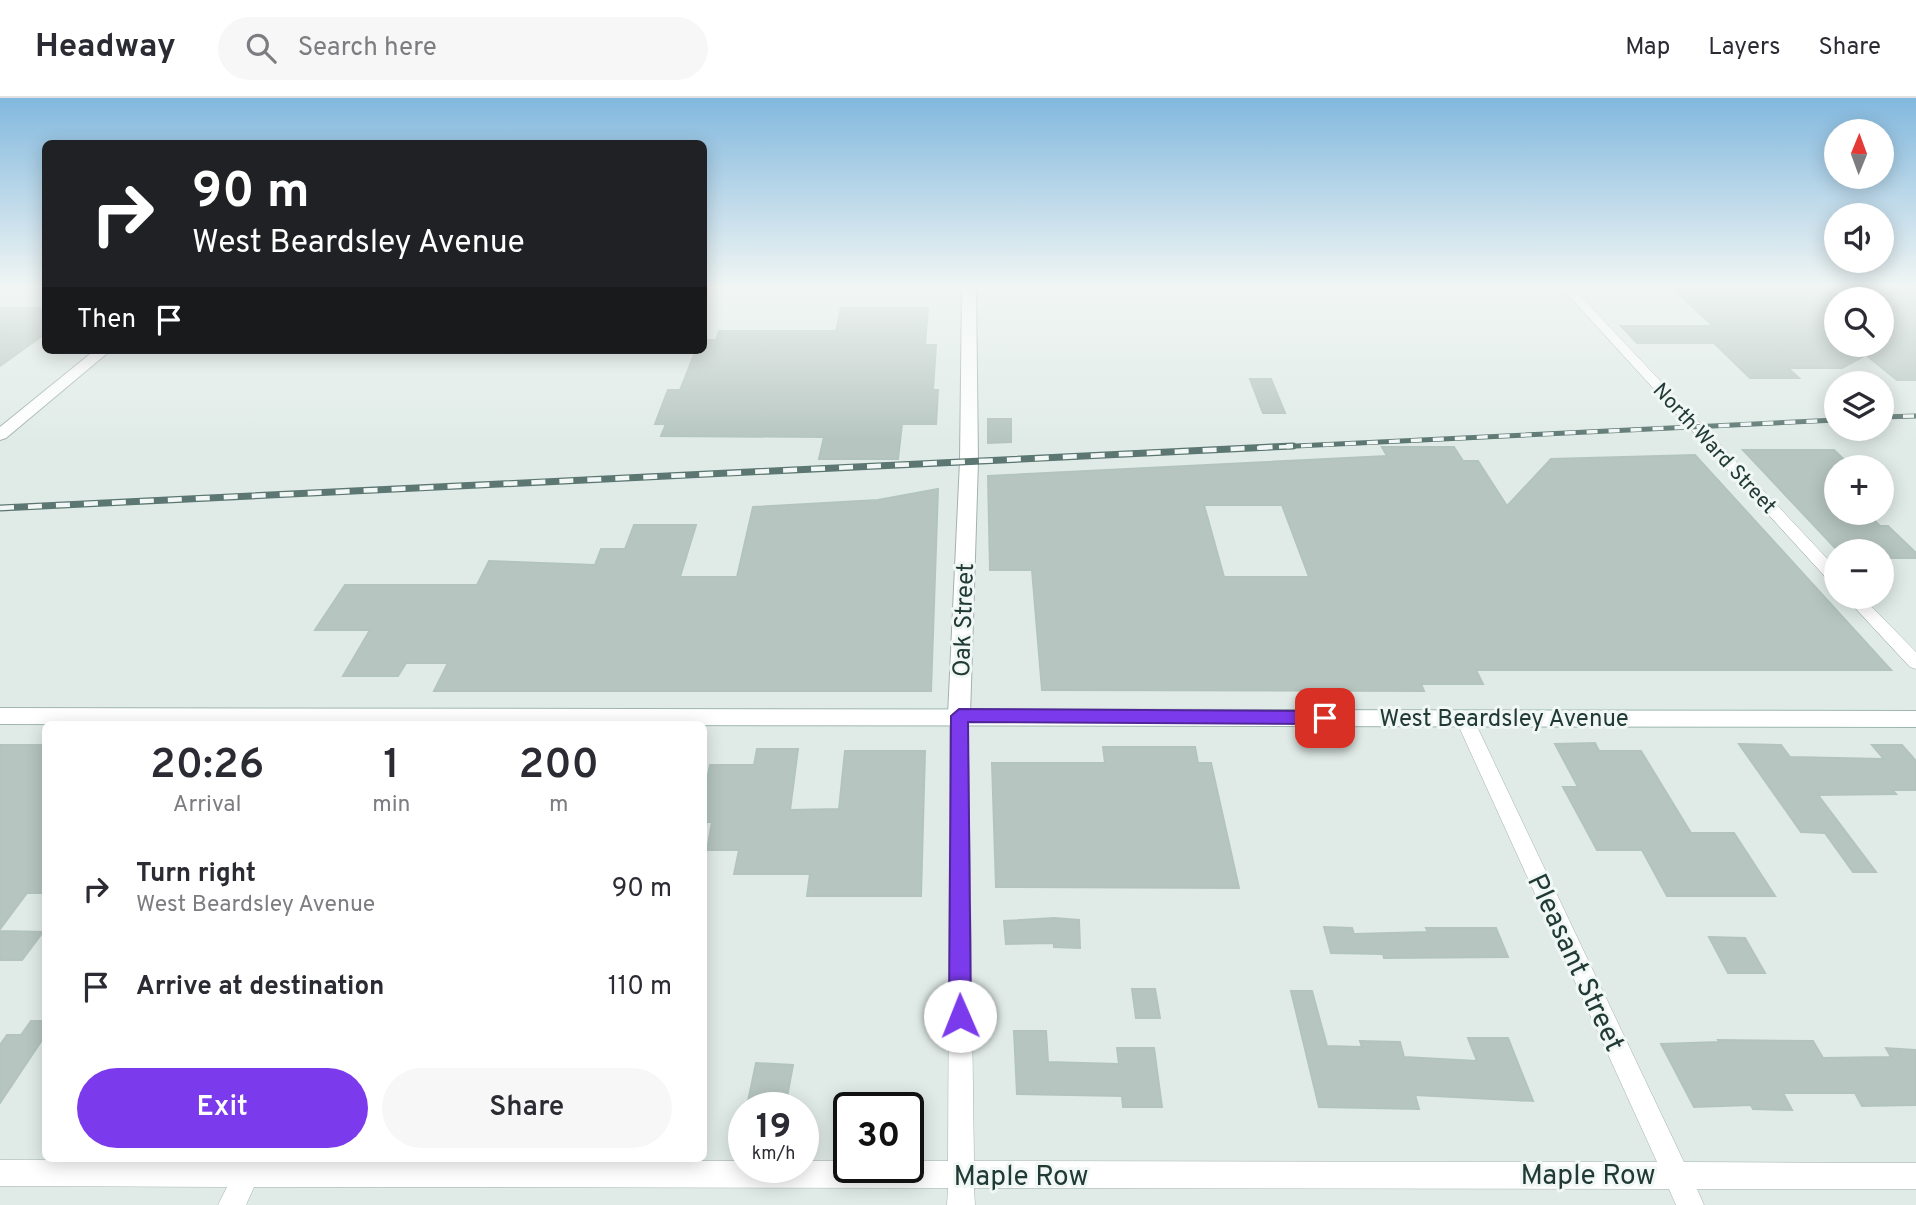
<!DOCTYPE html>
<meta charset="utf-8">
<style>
body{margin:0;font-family:Overpass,sans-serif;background:#f7f7f7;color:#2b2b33;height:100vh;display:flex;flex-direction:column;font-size:26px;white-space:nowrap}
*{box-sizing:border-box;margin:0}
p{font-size:23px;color:#7c7c81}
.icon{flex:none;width:38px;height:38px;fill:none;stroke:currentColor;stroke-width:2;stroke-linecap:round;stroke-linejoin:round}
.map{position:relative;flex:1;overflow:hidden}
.details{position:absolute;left:42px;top:623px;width:665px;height:441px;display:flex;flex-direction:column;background:#fff;border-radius:10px;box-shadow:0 4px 18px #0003}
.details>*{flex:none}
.top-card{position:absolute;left:42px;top:42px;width:665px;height:214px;border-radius:10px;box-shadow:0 4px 18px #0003;background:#202124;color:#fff;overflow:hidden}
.needle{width:46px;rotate:1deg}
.tools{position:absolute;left:1824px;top:21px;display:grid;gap:14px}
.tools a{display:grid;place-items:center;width:70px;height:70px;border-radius:50%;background:#fff;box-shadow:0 4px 18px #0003;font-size:35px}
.speed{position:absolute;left:728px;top:994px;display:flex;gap:14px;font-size:35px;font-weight:700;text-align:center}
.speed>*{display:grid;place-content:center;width:91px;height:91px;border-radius:50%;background:#fff;box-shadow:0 4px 18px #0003;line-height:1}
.speed small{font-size:18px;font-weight:400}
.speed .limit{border:4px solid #111;border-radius:10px;background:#fff;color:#111}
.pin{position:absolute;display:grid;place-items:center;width:60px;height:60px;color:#fff;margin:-30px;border-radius:14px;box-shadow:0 4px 10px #0006}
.me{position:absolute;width:77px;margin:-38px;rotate:359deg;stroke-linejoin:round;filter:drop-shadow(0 0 5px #0008)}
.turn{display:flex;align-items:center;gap:24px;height:147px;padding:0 35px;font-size:32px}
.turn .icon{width:91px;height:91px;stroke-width:2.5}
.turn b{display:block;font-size:49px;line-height:60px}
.then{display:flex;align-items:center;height:66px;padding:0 35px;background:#0003;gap:14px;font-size:26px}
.eta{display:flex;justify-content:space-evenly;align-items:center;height:119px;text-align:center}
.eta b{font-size:42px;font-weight:600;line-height:49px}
.button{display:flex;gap:14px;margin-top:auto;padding:14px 35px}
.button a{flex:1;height:80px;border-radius:42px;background:#7c3aed;color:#fff;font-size:28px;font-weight:600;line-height:80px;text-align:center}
.button a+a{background:#f7f7f7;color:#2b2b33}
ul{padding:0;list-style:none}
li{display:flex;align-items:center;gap:21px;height:98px;padding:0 35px}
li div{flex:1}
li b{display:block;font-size:26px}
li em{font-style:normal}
header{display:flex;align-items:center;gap:42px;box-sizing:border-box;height:98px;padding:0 35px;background:#fff;border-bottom:2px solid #e1e1e2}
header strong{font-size:33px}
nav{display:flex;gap:38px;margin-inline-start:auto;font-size:24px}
.search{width:490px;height:63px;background:#f7f7f7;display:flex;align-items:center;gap:18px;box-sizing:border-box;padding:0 24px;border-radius:38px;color:#7c7c81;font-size:26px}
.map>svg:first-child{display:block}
</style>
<header>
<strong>Headway</strong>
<div class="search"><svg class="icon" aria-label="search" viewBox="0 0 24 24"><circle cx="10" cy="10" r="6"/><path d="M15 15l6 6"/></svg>Search here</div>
<nav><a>Map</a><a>Layers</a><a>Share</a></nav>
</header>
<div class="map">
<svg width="1916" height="1107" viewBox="0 0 1916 1107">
<rect width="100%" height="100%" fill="#e0ebe7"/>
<path fill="#b6c5c0" stroke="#b3c4be" stroke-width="2" fill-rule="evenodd" d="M1671,189H1836V247H1881V189H1916V282H1897L1866,257L1842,270H1788L1799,280H1750L1714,245H1637L1621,228H1713Z
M0,210H46V235L0,268Z
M841,210H928L925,247H936L933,292H938L936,326H902L898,361H819L824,339L661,338L666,326H655L668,292H680L696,252H704V242H716L719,233H836Z
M1250,281H1271L1285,315H1263Z
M988,321H1011V344L988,345Z
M1382,349H1454L1463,363H1478L1507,408L1551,361L1695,357L1891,572H1476L1483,586H1421L1424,593L1042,592L1032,472H990L988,378L1387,358ZM1204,407H1282L1309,479H1224Z
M1743,352H1834L1852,369H1836V415H1867L1880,428H1888L1916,455V460H1881V453H1838Z
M938,391L931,593H434L448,565H406L398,578H343L370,532H315L345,487H477L489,463L595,467L601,451H625L634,427H696L680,479H737L753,409L878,402Z
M1595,645L1599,653H1641L1691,735H1734L1775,798H1667L1642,752H1597L1563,689H1578L1555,646Z
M1739,646L1781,647L1790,659L1884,661L1872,647H1902L1916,663V692H1892L1896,696L1818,697L1876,774H1853L1825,735L1801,734Z
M0,647H46V795H27L0,831Z
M1103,649H1195L1198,665H1211L1239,790L996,789L992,665H1105Z
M757,651H798L790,712L839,711L845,653H925L921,798H807L810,776H734L739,752H707L712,724H704V697L710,667H754Z
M1054,820L1079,822L1080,850L1054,849V845L1006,846L1004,823Z
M1324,829L1352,830L1354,836L1428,834L1426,830H1496L1508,859L1384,860L1383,856L1331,855Z
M0,833L43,834L22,862H0Z
M1709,839L1745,840L1765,875H1728Z
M1132,891H1155L1160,920H1136Z
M1291,893H1312L1327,948L1362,949L1360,943L1400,944L1404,959L1477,963L1468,940H1508L1533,1003L1415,997L1419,1011L1319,1009Z
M31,923H46V936L0,1005V947L7,937H21Z
M1014,933H1046L1048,964L1119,966L1117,950H1154L1162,1009H1123L1122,998L1017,996Z
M1718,942L1813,943L1823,960L1891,959L1886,950L1916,952V1007L1862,1008L1855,995H1783L1792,1012L1753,1011L1751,1007L1694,1009L1661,946L1719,944Z
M756,965L793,967L785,1010L747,1008Z"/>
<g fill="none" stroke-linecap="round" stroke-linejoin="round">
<defs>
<path id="minor" d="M1561,189H1572L1836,470V485L1830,484Z
M1845,499H1862L1916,554V571L1910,569Z
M959,611L966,613L968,618L974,1063L1657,1064L1455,620L1457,615H1471L1473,620L1684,1064L1916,1065V1091H1697L1704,1107H1676L1669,1091L974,1090L975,1107H947L948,1090L254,1089L246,1107H218L227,1089L0,1088V1062L744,1063V1069H803V1063H849V1069H908V1063H948L950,618L952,613Z"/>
<path id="tertiary" d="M962,189H976L978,363L970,618L967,624L959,626L951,624L948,618L960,363Z
M95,252H111L6,340L0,342V329Z"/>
<path id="secondary" d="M0,610L1916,613V629L0,626Z"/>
</defs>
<use href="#minor" stroke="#a3b2ae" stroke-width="1"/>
<use href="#tertiary" stroke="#a3b2ae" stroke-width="2"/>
<use href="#secondary" stroke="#9fb6af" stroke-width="2"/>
<use href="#minor" fill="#fff" fill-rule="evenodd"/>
<use href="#tertiary" fill="#fff" fill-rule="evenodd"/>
<use href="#secondary" fill="#fff" fill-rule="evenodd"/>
<defs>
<path id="rail-far1" d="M1881,319L1916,318
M1257,350L1836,322"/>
<path id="rail" d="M0,410L1293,348"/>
</defs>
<use href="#rail-far1" stroke="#5c7671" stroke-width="5"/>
<use href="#rail" stroke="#5c7671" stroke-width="7"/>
<use href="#rail-far1" stroke="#f0f7f4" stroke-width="3.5" stroke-dasharray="11" stroke-linecap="butt"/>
<use href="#rail" stroke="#f0f7f4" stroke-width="4.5" stroke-dasharray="14" stroke-linecap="butt"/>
</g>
<linearGradient id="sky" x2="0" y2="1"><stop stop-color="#82b8de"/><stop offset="0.55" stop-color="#f1f6f4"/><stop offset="1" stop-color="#f1f6f4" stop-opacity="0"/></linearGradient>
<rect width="1916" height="344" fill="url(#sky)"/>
<path fill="#7c3aed" stroke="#51269a" stroke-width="2" d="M959,611L1325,613L1334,620L1325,626L968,624L971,918L967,925L960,928L952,925L949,918L951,618Z"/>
<g text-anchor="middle" stroke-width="6" stroke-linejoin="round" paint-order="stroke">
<g font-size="21" fill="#213a35" stroke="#f0f7f4">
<text transform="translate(1715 350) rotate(47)" y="7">North Ward Street</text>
</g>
<g font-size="24" fill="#213a35" stroke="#f0f7f4">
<text transform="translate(963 522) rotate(-88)" y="8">Oak Street</text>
<text x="1504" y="628">West Beardsley Avenue</text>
</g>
<g font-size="28" fill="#213a35" stroke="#f0f7f4">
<text transform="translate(1577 864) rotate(65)" y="10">Pleasant Street</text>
<text x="1588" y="1086">Maple Row</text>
<text x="1021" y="1087">Maple Row</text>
</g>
</g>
</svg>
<div class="tools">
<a><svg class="needle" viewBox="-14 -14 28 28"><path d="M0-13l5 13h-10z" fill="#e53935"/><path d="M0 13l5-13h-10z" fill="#7c7c81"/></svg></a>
<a><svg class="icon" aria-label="sound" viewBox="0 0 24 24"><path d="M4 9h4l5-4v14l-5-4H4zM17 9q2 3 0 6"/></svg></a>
<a><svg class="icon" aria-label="search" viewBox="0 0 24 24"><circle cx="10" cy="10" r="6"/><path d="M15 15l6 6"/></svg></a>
<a><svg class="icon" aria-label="layers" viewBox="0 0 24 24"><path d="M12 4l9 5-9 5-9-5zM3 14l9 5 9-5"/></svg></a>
<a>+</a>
<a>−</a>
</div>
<div class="speed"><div>19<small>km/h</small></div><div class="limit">30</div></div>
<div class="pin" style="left:1325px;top:620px;background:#d93025"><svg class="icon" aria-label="arrive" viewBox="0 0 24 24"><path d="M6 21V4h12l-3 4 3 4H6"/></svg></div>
<svg class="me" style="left:960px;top:918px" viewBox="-20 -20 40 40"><circle r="19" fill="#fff"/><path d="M0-13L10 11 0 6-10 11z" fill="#7c3aed"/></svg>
<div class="top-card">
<div class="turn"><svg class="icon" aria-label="right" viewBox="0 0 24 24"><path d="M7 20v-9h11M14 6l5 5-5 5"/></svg><div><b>90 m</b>West Beardsley Avenue</div></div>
<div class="then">Then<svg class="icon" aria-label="arrive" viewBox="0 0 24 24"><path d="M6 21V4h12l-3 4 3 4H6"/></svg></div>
</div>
<section class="details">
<div class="eta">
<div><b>20:26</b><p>Arrival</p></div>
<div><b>1</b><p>min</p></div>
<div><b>200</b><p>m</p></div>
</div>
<ul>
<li><svg class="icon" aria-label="right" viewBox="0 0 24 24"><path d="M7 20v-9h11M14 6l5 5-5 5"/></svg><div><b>Turn right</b><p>West Beardsley Avenue</p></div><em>90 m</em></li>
<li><svg class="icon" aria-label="arrive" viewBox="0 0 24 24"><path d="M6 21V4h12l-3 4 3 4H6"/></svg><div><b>Arrive at destination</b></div><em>110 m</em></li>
</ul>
<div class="button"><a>Exit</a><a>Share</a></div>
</section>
</div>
